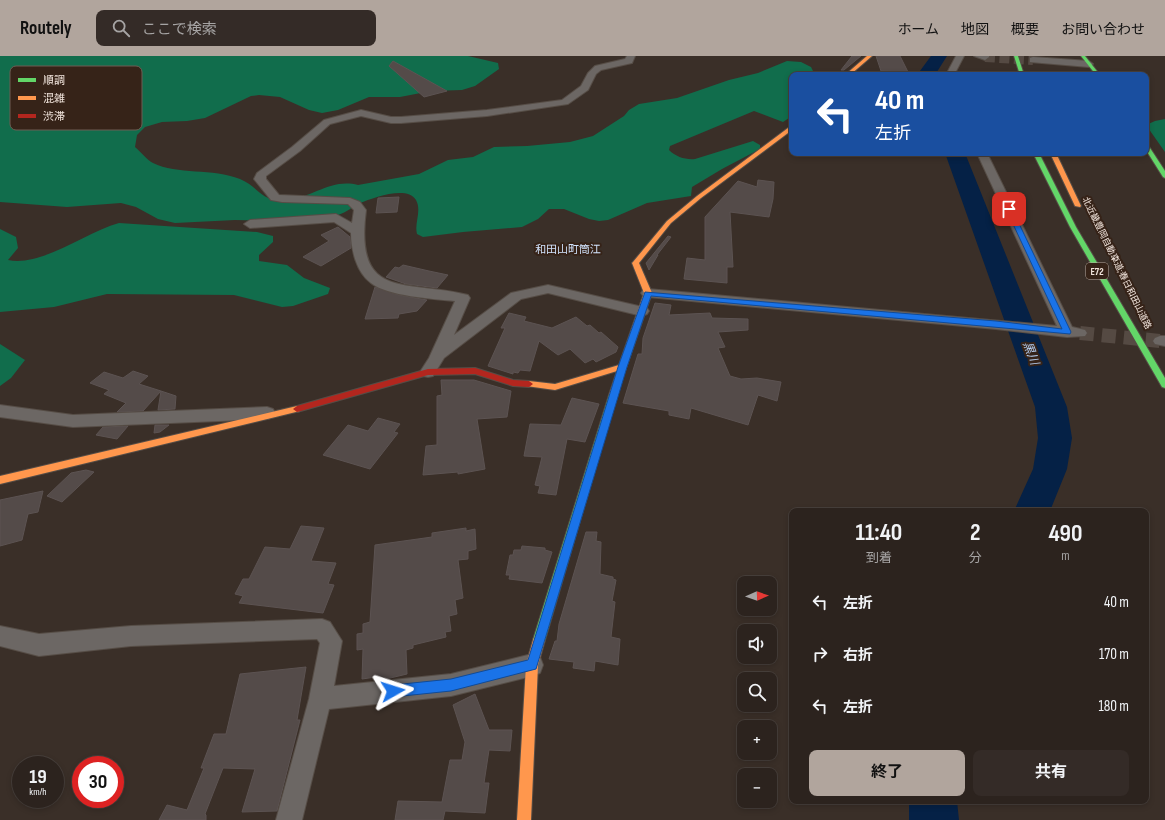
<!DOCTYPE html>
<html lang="ja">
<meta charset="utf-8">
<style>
body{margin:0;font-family:"Sofia Sans Condensed","Noto Sans JP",sans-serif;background:#342b27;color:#f1f3f6;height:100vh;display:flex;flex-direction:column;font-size:15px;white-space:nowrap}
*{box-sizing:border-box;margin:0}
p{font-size:13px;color:#a6a4a4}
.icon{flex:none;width:22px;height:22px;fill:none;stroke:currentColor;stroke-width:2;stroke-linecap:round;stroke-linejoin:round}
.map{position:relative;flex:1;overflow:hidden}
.details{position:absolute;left:789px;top:452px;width:360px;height:296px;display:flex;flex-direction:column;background:#2c231e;border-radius:8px;box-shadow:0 2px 6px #0003,0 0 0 1px #48403c}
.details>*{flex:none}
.banner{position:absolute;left:789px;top:16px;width:360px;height:84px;border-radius:8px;box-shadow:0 2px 6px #0003,0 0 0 1px #48403c;background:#1a4fa0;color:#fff;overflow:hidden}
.needle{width:26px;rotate:88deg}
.tools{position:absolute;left:737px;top:520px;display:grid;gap:8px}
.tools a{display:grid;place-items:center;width:40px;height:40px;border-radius:8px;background:#2c231e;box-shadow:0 2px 6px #0003,0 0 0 1px #48403c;font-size:20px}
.speed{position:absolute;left:12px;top:700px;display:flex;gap:8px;font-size:20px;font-weight:700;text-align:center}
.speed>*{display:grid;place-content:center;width:52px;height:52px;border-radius:50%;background:#2c231e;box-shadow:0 2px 6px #0003,0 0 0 1px #48403c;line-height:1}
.speed small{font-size:10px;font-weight:400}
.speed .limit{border:6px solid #d22;background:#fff;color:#111}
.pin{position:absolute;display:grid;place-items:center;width:34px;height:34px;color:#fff;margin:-17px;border-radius:8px;box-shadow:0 2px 6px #0006}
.me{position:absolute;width:44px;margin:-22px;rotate:84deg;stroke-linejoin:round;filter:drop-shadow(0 0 3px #0008)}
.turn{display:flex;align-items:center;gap:14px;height:84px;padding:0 20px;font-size:18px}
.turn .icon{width:52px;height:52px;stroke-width:2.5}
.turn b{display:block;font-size:28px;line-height:34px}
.eta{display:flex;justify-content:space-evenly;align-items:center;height:68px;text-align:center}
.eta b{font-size:24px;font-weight:700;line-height:28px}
.action{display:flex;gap:8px;margin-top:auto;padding:8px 20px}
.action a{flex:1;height:46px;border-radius:8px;background:#b1a59d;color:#111;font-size:16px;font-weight:700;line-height:46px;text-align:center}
.action a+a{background:#342b27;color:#f1f3f6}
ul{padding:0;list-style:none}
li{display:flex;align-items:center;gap:12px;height:52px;padding:0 20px}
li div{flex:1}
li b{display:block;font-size:15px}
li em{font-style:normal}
header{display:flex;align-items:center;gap:24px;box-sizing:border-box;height:56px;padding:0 20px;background:#b1a59d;color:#111}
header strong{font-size:19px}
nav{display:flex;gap:22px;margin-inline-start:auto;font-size:14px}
.search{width:280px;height:36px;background:#342b27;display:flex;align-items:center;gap:10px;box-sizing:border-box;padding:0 14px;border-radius:8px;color:#a6a4a4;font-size:15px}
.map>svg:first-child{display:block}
</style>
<header>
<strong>Routely</strong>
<div class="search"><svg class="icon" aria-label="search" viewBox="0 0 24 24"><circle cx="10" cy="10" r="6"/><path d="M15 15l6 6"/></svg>ここで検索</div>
<nav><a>ホーム</a><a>地図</a><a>概要</a><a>お問い合わせ</a></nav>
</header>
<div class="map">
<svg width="1165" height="764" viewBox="0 0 1165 764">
<rect width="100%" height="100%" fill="#3a2f28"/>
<path fill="#116d4c" d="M0,0H468L498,7L499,13L475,30L462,34L431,35L400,41H369L338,54L322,57L309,54L280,41L259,39L251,40L205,62L187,65L162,66L145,71L137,79L135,91C141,96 147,104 153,107C177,119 213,112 240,123C261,132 260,147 288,144C313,141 332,122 358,129L419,118L448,104L473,101L494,91L527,90L570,86L593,80L624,60L629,54L639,48L677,42L729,24L758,17L787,5L801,6L811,11L815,19H792V60L783,66L754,55L670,90L669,94C676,101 686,104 695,103L753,85L760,89V93L722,113L692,131L691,140L647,147L608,164L599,165L589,163L564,153H549L538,163L522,171L463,176L423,181L417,178C414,167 422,155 416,144C407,129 373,142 360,147C352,151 347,156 338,159L276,165L235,164L175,167L158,163L136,151L121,147L67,151L0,146Z
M1165,63V96L1146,69L1155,65Z
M119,167L257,176L273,180V186L259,199V205L287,209L304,222L330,232L328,238L293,250L282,251L234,239L107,238L54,251L0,256V173L16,181L18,192L8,204C42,211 86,176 119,167Z
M0,288L25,304L11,322L0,330Z"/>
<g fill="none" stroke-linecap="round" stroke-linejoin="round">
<path fill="#052146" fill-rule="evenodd" d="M931,0H947L935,19H917Z
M945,97H965L1067,351L1072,382L1067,413L1050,455H1014L1033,413L1038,382L1035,351Z
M909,745H957L959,764H909Z"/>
</g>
<path fill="#544b49" stroke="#5c5352" d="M852,0H861L844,14H841Z
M876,0H900L908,16L881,15Z
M393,5L447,35L424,41L389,10Z
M758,124L774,126L773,143L769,161L730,156L733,211H727V227L684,223L687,202L705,204V161L738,125L757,131Z
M399,141L397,156L376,157L378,142Z
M338,171L350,181L351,192L321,210L303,201L329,185L321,179Z
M668,180L671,181L657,199H658L649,214L646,207Z
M403,209L429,215L448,219L437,232L406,228L386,221L395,211L399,212Z
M375,231L399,239L427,244L417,255L399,258L398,262L365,263Z
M655,247L671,249L669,259L710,257L712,262L748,263V274L718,276L725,291L718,292L730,320L741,323L757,322L781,326L777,345L758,339L748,369L691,352L689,363L669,359V355L623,347L638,298H642L643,282Z
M509,257L526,261L524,265L552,272L576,261L587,270L590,269L599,277L601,276L618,291L616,296L596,306L593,303L585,307L570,293L558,299L539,285L530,315L520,314L518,317L513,316V318L488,310L505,272H501Z
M133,315L148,320L139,328L161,335L143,355L117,356L126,347L104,338L109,334L90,327L104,316L123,322Z
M441,324H474L511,335L507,361L477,363L485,413L458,418V416L423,419L426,390L437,389V340L442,339Z
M161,335L176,340L175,353L158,354Z
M572,342L599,348L585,386L567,383L556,439L538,437L540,430L535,429L542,401L524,400L530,368L561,369Z
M378,362L400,368L394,376L398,377L370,413L323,399L348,369L368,375Z
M155,369H169L160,376L154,377Z
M128,370L117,383L96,379L103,371Z
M86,414L94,416L62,446L47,440L71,417Z
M43,435L38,456L28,458L22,484L0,490V444Z
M301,470L324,472L311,505L336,507L328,528L334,529L323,557L239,547L243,540L235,538L243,523H249L265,491L290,493Z
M466,472V475L475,473L476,493L468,495V503L458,504L463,542L455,544L457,558L449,560L451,575L445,576L446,581L413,589V592L406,594L407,618L382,624H376V621L362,623L363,593L357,594V578L363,577V568L370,566L375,489L432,481V477Z
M586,476H597L596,485L601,486L600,518L613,521V523L616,524L612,545L615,546L611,581L620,583L618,609L595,605L594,615L573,612L574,606L549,603L555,585H557L559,568Z
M522,490L545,492V494L552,496L542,527L509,523L510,519H506L510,499H513L514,494H521Z
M306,611L297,664H300L277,755L242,756L255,713L223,712L205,758L206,759V764H159L167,749L187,754L204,712H201L214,678H226L240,618Z
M475,638L489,674H512L510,695L489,694L484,727H489L485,757L445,755L443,764H395L398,745L442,746L450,704H462L465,686L453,649Z"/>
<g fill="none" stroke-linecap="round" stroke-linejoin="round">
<path stroke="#554a43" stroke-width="10" stroke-dasharray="10 4.5" stroke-linecap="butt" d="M985,1L1033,4"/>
<path stroke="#554a43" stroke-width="14" stroke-dasharray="14 8" stroke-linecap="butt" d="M1080,277L1160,285"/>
<defs>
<path id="street" d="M627,0H635L632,7L601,14L596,18L588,34L568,48L487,60L401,67H391L361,60L330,68L300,95L266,120V123L279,139L350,142L360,146L366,154C354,246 406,223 468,239L470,242L454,279L511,237L548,229L647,252L649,255L647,258L642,260L548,237L521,243L444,302L433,320L428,321L423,320L420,316L429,302L455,245C433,243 387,240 371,227C356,216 351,193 351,177L334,166L250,172L244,168L250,164L336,158L352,167L354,154L348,148L282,146L271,144L254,123L257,117L292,91L324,64L361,54L391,61H401L487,54L562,44L581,30L588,17L595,10L625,3Z
M956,0H964L954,19H946Z
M974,0H989V1L985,4Z
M1033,1L1089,5L1093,8L1089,11L1030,6V2Z
M977,97H987L1072,271L1085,274L1087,277L1085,280L1067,281L996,273L648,241L643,240L641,237L643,234L648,233L1057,270Z
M1160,280H1165V290L1155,288L1153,285L1155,282Z
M0,349L73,359L267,351L273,353L275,357L273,361L267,363L73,371L0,361Z
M322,563L330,566L342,585L334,630L451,618L532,598L540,601L543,609L540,617L532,620L451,640L329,653L302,764H276L309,643L320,587L317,583L131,590L39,600L0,590V570L39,578L131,570Z"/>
<path id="fast" d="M1014,0H1018L1024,19H1020Z
M1081,0H1085L1100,19H1096Z
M1146,88L1148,89L1165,115V122L1163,121L1146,94Z
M1033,97H1039L1076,171L1165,322V332L1162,331L1070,171Z
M613,336L617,339L545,584L543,588L539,590L535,588L533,584L609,339Z"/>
<path id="slow" d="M867,0H872L850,19H845Z
M792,69V74L701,142L671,167L639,207L652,237L616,341H610L609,339L617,315L555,334L526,330L525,328L529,325L555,328L619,309L644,237L632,207L633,206L667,165L697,140Z
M1050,97H1056L1081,150L1080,151L1075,150Z
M297,350L301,353L300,355L0,428V420Z
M539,578L543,580L545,584L538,609L531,764H517L526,609L533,584L535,580Z"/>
<path id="jam" d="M475,312L513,324L529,325L533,328L529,331L513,330L475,318L428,319L297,356L293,353L297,350L428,313Z"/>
</defs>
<use href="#street" stroke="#564d46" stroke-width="2"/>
<use href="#fast" stroke="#564d46" stroke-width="2"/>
<use href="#slow" stroke="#564d46" stroke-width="2"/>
<use href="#jam" stroke="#564d46" stroke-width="2"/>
<use href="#street" fill="#6c6764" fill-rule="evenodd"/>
<use href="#fast" fill="#63d668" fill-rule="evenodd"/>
<use href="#slow" fill="#ff974d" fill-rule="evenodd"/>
<use href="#jam" fill="#b3261e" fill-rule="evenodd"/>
</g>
<path fill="#1a73e8" stroke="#114b97" d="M1009,151L1012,153L1071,276L1070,278L651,240L627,311L536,613L451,635L393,641L389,639L387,635L389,631L393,629L451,623L528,604L618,311L645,236L996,265L1062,273L1006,153Z"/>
<g text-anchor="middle" stroke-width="4" stroke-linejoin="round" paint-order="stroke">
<g font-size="9" fill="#f1e4dc" stroke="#362318">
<text transform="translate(1117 207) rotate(64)" y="3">北近畿豊岡自動車道;春日和田山道路</text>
</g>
<rect fill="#362318" stroke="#b9aaa1" stroke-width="1" x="1086" y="207" width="22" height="16" rx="3"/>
<g font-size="10" font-weight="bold" fill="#f1e4dc">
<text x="1097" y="219">E72</text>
</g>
<g font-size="11" fill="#d0e2fc" stroke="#362318">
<text x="568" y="197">和田山町筒江</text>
</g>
<g font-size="12" font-style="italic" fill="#b5cef0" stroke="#362318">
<text transform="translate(1031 297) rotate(69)" y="4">黒川</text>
</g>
</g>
<rect x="10" y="10" width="132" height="64" rx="6" fill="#362318" stroke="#6e5d53" stroke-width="1"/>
<rect x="18" y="22" width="18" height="4" fill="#63d668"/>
<rect x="18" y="40" width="18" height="4" fill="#ff974d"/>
<rect x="18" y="58" width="18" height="4" fill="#b3261e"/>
<g font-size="11" fill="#f1e4dc">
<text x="43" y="28">順調</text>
<text x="43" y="46">混雑</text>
<text x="43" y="64">渋滞</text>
</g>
</svg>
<div class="tools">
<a><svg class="needle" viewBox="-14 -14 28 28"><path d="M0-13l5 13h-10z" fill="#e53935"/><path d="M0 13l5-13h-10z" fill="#a6a4a4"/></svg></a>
<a><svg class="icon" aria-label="sound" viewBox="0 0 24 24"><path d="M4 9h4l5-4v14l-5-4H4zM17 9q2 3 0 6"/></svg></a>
<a><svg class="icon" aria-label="search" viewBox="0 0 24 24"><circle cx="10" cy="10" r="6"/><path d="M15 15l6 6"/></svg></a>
<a>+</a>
<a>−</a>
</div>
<div class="speed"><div>19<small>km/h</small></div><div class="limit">30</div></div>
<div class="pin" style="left:1009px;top:153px;background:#d93025"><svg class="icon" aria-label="arrive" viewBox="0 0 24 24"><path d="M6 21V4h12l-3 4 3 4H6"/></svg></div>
<svg class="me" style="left:393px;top:635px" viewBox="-20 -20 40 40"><path d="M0-17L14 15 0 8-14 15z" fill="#1a73e8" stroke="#fff" stroke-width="4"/></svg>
<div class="banner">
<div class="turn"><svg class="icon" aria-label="left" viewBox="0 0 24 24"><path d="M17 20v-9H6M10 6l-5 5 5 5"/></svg><div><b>40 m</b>左折</div></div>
</div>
<section class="details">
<div class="eta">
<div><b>11:40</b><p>到着</p></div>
<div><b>2</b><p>分</p></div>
<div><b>490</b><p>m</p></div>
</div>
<ul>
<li><svg class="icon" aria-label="left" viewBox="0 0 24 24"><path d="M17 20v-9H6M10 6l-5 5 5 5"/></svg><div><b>左折</b></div><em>40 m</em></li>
<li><svg class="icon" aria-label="right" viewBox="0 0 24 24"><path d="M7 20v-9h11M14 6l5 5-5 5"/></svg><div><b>右折</b></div><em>170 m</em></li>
<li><svg class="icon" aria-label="left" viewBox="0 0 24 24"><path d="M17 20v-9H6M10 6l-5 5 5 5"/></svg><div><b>左折</b></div><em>180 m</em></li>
</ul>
<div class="action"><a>終了</a><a>共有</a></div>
</section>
</div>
